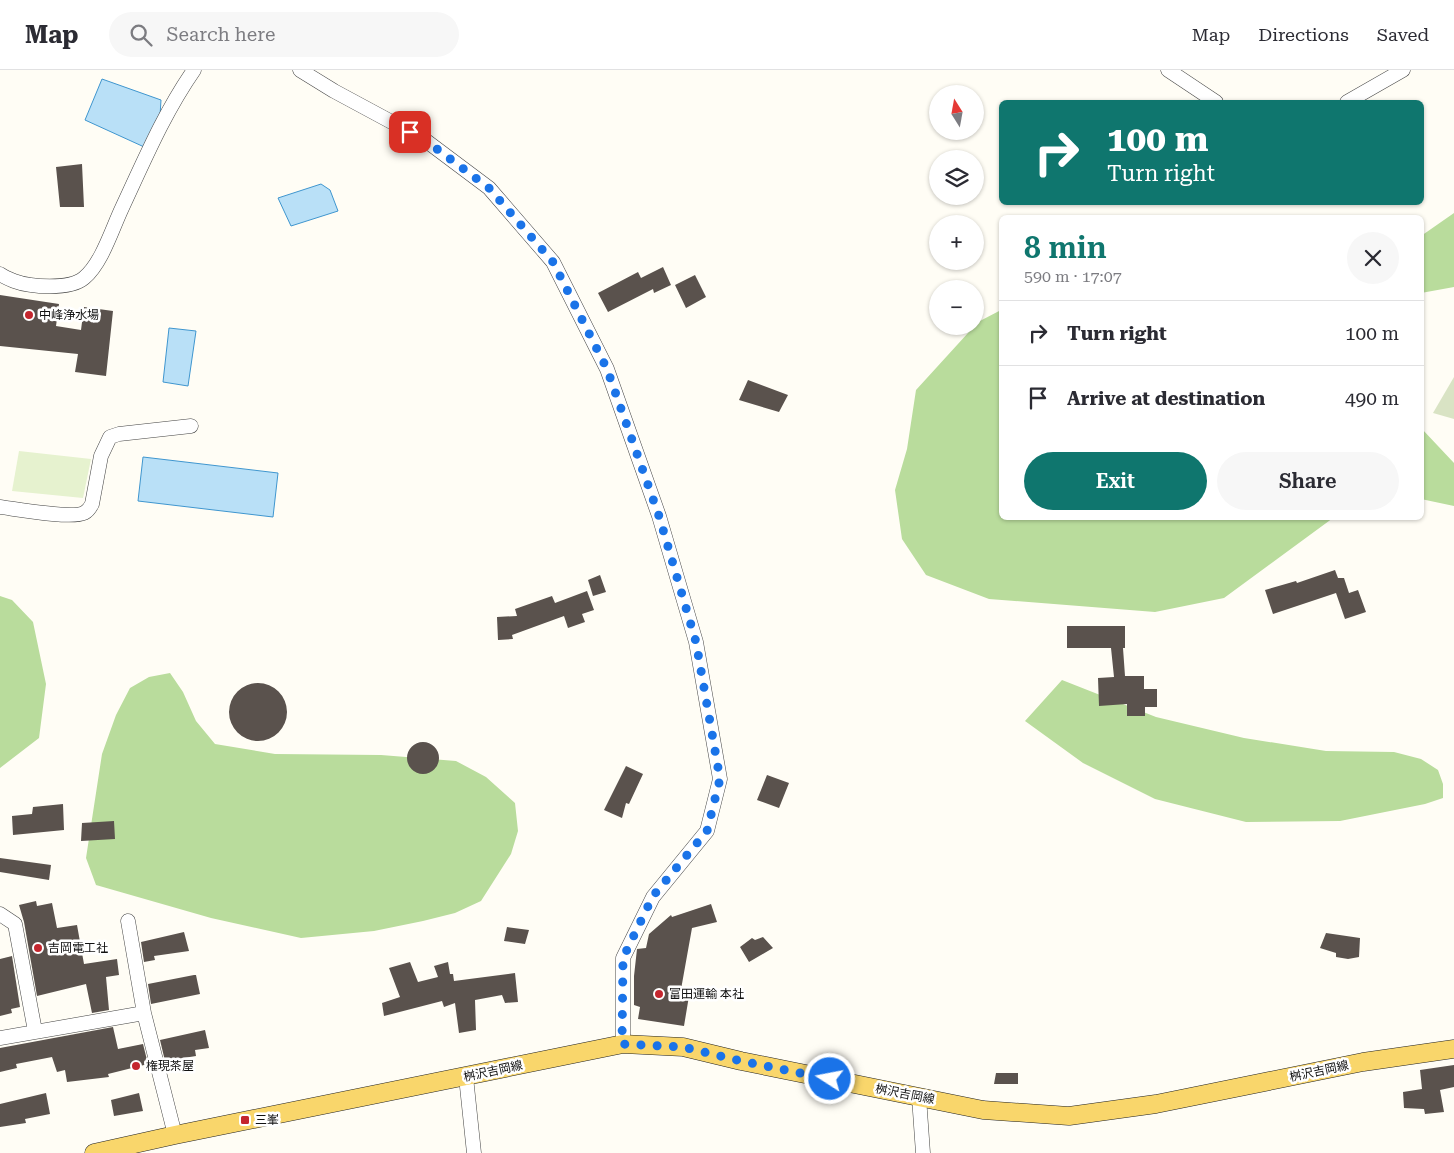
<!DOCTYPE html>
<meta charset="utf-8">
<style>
body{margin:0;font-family:"Roboto Serif","Noto Sans JP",serif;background:#f7f7f7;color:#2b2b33;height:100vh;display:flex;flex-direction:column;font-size:19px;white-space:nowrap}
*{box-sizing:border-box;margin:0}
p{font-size:16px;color:#7c7c81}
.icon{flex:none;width:28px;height:28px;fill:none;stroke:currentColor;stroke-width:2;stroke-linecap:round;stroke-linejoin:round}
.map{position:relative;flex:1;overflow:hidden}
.drawer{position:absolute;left:999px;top:145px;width:425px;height:305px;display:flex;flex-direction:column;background:#fff;border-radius:8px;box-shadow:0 1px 4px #0004}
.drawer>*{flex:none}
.hud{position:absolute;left:999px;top:30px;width:425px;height:105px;border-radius:8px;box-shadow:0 1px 4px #0004;background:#0f766e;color:#fff;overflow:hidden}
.needle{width:32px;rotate:349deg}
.tools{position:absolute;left:929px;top:15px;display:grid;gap:10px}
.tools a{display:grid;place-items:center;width:55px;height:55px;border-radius:50%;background:#fff;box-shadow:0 1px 4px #0004;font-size:25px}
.pin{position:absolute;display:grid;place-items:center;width:42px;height:42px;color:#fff;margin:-21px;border-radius:10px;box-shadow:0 2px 8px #0006}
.me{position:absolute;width:55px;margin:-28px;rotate:281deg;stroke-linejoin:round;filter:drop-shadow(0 0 4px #0008)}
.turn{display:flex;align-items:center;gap:18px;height:105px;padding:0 25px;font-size:22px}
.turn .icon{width:65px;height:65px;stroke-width:2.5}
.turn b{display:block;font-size:35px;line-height:42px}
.round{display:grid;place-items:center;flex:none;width:52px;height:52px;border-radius:26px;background:#f7f7f7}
.summary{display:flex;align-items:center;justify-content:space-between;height:85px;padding:0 25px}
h1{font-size:30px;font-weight:600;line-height:38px;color:#0f766e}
.cta{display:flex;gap:10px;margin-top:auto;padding:10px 25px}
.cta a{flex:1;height:58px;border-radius:30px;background:#0f766e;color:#fff;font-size:20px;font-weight:600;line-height:58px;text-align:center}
.cta a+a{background:#f7f7f7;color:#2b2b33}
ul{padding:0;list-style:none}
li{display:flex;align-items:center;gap:15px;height:65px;padding:0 25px;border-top:1px solid #e1e1e2}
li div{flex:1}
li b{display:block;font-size:19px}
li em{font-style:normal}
header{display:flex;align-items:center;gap:30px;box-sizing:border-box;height:70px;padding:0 25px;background:#fff;border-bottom:1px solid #e1e1e2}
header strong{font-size:24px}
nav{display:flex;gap:28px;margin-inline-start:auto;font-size:18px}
.search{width:350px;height:45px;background:#f7f7f7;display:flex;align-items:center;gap:12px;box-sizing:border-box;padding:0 18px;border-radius:28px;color:#7c7c81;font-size:19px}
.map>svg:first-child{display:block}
</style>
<header>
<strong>Map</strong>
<div class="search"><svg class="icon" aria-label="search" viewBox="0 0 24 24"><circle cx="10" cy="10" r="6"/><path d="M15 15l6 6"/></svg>Search here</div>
<nav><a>Map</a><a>Directions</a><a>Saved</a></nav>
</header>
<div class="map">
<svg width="1454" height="1083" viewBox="0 0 1454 1083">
<rect width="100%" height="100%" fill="#fffdf5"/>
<path fill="#b9dc9c" d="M1454,143V217L1421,223V166Z
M1001,240V448H1333L1224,528L1155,542L989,529L926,505L902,469L895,420L907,379L916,320L978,252Z
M1421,349L1422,359L1454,393V436L1421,429Z
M0,526L12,530L33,552L46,614L39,668L0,698Z
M170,603L183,622L196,651L215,674L275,684L381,685L456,691L486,707L515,733L518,761L511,784L481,831L455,843L423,851L374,861L301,868L211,848L96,815L86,788L102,684L116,645L130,618L149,607Z
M1062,610L1156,647L1244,668L1326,681L1394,682L1421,689L1438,700L1443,714V728L1425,734L1340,751L1246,752L1155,729L1083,693L1025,651Z"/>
<path fill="#d9e3c4" d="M1454,307V349L1433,343Z"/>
<path fill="#e6f2cf" d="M19,381L91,389L83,428L12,421Z"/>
<path fill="#b9e0f7" stroke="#3f96cf" d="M102,9L161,30L160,46L153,81L85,50Z
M321,114L330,120L338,141L291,156L278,128Z
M169,258L196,261L188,316L163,312Z
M143,387L278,403L273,447L138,431Z"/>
<path fill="#5a524d" d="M82,94L84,137H60L56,97Z
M663,197L671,215L654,223L653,219L608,242L598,223L638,202L641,208Z
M695,205L706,227L686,238L675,215Z
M0,225L59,234L56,256L81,260L84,237L113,241L106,306L75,302L78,284L0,276Z
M748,310L788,325L779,342L739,330Z
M1335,500L1338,508H1344L1349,523L1358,520L1366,542L1345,549L1336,523L1273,544L1265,520L1296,511L1297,513Z
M600,505L606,522L593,526L588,510Z
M587,521L594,540L582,544L585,552L568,558L564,546L512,565L513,569L498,570L497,547L517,546L515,539L552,526L555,533Z
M1067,556H1125V578H1123L1125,606H1144V619H1157V637H1145V646H1127V634L1099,636L1098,608L1114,607L1111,578H1067Z
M229 642a29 29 0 1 1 58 0a29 29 0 1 1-58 0Z
M407 688a16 16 0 1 1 32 0a16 16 0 1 1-32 0Z
M626,696L643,704L629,734L626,733L622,748L604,740Z
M767,705L789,713L779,738L757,730Z
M63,734L64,760L13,765L12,746L32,744L33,737Z
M114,751L115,769L81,771L82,753Z
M0,788L51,795L49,810L0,802Z
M36,831L37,836L52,833L57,858L77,855L84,894L117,889L119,905L106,907L109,940L92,943L86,914L37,926L24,852L19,835Z
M711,834L717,852L692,858L680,925L689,926L684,956L638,949L640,937L634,935V906L637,879L646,878L649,864L671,845L672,847Z
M507,857L529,860L525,874L504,871Z
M184,862L189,881L154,886L155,890L144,892L141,872Z
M1326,863L1360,868L1359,887L1348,889L1336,887V883L1320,878Z
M763,867L773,878L749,892L740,877L752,868L755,870Z
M12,886L20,937L11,939L12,943L0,946V889Z
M410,892L418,912L438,907L434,896L448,892L450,904H453L454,911L515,903L518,932L505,933L502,925L475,930L476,960L459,963L455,933L444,937L442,931L384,946L382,933L400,927L389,898Z
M194,905H196L200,924L151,934L148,914Z
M113,957L118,979L143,974L148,994L108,1004L109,1007L67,1012L65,1000L57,1002L52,987L16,994L17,998L0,1002V978Z
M205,960L209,978L195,980L196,986L165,991L160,970Z
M1454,995V1017L1440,1020L1444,1042L1425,1044L1424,1039L1404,1038L1403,1022L1422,1019L1420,1000Z
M996,1003H1018V1014H994Z
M46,1023L50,1044L25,1049L26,1053L0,1057V1034Z
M139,1023L143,1041L114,1046L111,1030Z"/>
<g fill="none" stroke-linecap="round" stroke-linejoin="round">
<defs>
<path id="minor" d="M300,0L334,21L425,70L489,118L553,192L607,299L659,446L696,572L720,709L707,761L653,827L623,888V974
M1168,0L1216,32
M1347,32L1403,0
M0,204C4,207 9,209 14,211C30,217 70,220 84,208C102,193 112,159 122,138C144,91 164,43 194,0
M0,437C16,439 71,449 84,443C88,441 90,438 92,434L101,386L110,367L119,364L191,356
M0,844L15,854L35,961
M128,851L144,943L175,1065
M0,968L144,943
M466,1007L474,1083
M919,1027L923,1083"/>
<path id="major" d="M94,1083L175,1065L623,974L683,977L741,991L983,1040L1069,1046L1156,1034L1363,992L1454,979"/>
</defs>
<use href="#minor" stroke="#444" stroke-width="15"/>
<use href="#major" stroke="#222" stroke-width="19"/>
<use href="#minor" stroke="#fff" stroke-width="14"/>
<use href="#major" stroke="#f9d66b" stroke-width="18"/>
</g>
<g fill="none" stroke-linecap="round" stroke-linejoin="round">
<path stroke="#1a73e8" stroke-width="9" stroke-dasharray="0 16.2" d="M410,62L425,70L489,118L553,192L607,299L659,446L696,572L720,709L707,761L653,826L623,888L622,974L683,977L741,991L830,1009"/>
</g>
<g fill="#c4262e" stroke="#fff" stroke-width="2">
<circle cx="29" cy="245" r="5"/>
<circle cx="38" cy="878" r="5"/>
<circle cx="659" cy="924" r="5"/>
<circle cx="136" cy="996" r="5"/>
<rect x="240" y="1045" width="10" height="10" rx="2.5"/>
</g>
<g text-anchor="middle" stroke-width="5" stroke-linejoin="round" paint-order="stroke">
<g font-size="12" fill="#111" stroke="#fff" text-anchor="start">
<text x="39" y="249">中峰浄水場</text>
<text x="48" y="882">吉岡電工社</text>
<text x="669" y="928">富田運輸 本社</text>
<text x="146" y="1000">権現茶屋</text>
<text x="255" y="1054">三峯</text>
</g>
<g font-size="12" fill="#111" stroke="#fff">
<text transform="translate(493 1001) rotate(-12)" y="4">桝沢吉岡線</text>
<text transform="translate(1319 1001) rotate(-12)" y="4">桝沢吉岡線</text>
<text transform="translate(905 1024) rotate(11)" y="4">桝沢吉岡線</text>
</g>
</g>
</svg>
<div class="tools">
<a><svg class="needle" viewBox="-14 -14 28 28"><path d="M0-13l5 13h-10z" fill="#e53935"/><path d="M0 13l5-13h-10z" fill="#7c7c81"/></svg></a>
<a><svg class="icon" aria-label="layers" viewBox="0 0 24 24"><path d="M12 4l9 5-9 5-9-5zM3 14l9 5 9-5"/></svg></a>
<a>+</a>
<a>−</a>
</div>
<div class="pin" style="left:410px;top:62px;background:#d93025"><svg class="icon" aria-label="arrive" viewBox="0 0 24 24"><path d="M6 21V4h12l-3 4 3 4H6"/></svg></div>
<svg class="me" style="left:830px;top:1009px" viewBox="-20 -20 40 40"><circle r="17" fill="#1a73e8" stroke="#fff" stroke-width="3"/><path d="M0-11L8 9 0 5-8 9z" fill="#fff"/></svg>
<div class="hud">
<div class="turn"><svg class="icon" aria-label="right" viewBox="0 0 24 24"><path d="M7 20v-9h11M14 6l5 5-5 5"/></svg><div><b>100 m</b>Turn right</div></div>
</div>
<section class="drawer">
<div class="summary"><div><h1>8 min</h1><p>590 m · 17:07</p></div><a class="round"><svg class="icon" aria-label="close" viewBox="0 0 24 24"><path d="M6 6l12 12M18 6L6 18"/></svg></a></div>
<ul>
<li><svg class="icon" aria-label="right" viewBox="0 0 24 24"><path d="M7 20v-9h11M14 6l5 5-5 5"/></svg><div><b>Turn right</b></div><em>100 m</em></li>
<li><svg class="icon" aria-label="arrive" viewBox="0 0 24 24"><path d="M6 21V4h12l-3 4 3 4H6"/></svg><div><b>Arrive at destination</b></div><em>490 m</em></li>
</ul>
<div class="cta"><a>Exit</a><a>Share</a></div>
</section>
</div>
